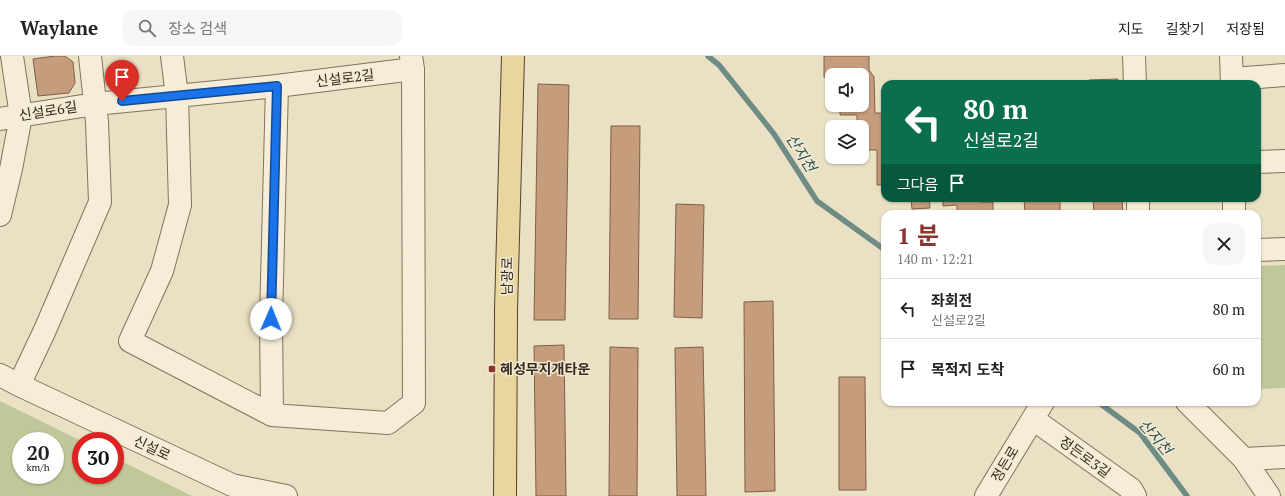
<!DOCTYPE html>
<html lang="ko">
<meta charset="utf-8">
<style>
body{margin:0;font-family:"PT Serif","Noto Sans KR",serif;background:#f6f6f6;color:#222;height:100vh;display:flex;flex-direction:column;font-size:15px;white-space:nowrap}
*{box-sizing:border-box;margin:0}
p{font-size:13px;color:#767676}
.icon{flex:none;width:22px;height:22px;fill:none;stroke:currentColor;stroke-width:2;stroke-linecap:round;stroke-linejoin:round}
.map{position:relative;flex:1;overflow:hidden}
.drawer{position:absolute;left:881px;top:154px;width:380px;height:196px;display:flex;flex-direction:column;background:#fff;border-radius:12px;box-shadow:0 1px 3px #0004}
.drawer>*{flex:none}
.guide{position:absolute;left:881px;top:24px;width:380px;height:122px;border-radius:12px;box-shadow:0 1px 3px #0004;background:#0b6e4f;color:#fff;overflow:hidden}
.controls{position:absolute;left:825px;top:12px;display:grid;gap:8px}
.controls a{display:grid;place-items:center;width:44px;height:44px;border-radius:8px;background:#fff;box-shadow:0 1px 3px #0004;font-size:20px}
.speed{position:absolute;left:12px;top:376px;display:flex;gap:8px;font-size:20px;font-weight:700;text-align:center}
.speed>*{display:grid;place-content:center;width:52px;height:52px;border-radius:50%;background:#fff;box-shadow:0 1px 3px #0004;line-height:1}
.speed small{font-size:10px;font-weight:400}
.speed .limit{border:6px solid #d22;background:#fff;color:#111}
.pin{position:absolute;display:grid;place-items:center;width:34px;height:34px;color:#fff;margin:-41px -17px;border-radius:50% 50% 50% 0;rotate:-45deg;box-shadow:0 0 4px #0007}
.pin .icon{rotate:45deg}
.me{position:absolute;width:44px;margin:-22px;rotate:1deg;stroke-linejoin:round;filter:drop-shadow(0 0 3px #0008)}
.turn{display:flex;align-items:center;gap:14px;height:84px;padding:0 16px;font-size:18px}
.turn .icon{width:52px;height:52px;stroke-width:2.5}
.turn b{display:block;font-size:28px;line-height:34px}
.then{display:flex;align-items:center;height:38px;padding:0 16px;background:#0003;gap:8px;font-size:15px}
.round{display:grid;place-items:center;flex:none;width:42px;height:42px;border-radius:12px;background:#f6f6f6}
.summary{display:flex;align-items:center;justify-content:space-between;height:68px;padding:0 16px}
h1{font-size:24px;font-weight:700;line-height:30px;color:#8d3432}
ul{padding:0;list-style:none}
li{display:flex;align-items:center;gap:12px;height:60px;padding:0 16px;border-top:1px solid #e0e0e0}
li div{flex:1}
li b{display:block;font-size:15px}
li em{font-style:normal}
header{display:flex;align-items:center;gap:24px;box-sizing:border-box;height:56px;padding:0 20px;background:#fff;border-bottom:1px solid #e0e0e0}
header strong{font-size:19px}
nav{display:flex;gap:22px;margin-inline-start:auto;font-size:14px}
.search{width:280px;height:36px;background:#f6f6f6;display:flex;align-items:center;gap:10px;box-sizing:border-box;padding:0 14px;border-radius:12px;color:#767676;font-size:15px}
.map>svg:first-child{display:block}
</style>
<header>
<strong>Waylane</strong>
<div class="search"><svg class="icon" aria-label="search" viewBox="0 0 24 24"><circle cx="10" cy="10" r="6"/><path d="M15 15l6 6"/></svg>장소 검색</div>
<nav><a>지도</a><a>길찾기</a><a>저장됨</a></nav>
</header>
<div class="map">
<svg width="1285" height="440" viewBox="0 0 1285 440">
<rect width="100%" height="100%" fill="#eae0c4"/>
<path fill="#c0c799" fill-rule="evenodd" d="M1285,209V332L1257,333V210Z
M0,345L81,385V419H115V402L192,440H0ZM21,385H55V419H21Z"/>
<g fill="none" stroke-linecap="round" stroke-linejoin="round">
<path stroke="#6e8b84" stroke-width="5.5" d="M708,0L719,9L774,78L817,145L885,194
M1098,346L1140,377L1187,440"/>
</g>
<path fill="#c59d7d" stroke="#805e44" d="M55,0H65L73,6L75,27L69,37L38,40L33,3Z
M824,0H869V14L874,21L875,57H885V129H877V94H862V71H857V59H840V49H862V19H832V21H824Z
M1118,23V28H1089V24Z
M538,28L569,29L565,264H534Z
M611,70H640L638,263H609Z
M911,142H929L930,152L912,153Z
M943,142H980V146H993V158H957V149L943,150Z
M1024,142H1060V158H1025Z
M1093,142H1122L1123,158H1094Z
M676,148L704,149L702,262L674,261Z
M773,245L775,435L745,436L744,246Z
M564,289L566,440H536L534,290Z
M610,291L638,292L637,440H609Z
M703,291L706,440H677L675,292Z
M839,321H865L866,434H839Z"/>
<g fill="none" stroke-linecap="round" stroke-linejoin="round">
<defs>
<path id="minor" d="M172,0L177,40L180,149L162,215L130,285L272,359L388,367L414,347L413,13L411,0
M1134,0L1135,28
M1231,0L1232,28
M1232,23L1285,19
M0,63L95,48L277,30L413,13
M1257,106L1285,105
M1138,142V158
M1234,142V158
M0,159L11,113L21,60L12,0
M1257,194L1285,193
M0,319L19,329L232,429L286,440
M19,329L45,274L100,146L97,66L90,0
M1187,346L1244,403L1269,440
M272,359L271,263L277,30
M1033,363L1131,433L1135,440
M1244,403L1285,401
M986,440L1043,346"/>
<path id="major" d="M505,440L506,254L513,0"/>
</defs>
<use href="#minor" stroke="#83725c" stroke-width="24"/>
<use href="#major" stroke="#514130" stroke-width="24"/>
<use href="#minor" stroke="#f5edd7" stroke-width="22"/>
<use href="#major" stroke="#ead59f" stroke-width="22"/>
</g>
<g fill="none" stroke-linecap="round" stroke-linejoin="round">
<defs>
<path id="route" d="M122,45L277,30L271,263"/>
</defs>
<use href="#route" stroke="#114b97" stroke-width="10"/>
<use href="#route" stroke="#1a73e8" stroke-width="7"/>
</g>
<rect fill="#8d3432" stroke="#f2ead3" stroke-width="1.5" x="488" y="309" width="8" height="8" rx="2"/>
<g text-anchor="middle" stroke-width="3" stroke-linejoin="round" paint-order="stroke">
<g font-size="14" fill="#342a1f" stroke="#f2ead3">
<text transform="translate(345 22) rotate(-7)" y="5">신설로2길</text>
<text transform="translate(48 55) rotate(-9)" y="5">신설로6길</text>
<text transform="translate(507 220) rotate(-89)" y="5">남광로</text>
<text transform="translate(152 392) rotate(25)" y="5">신설로</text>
<text transform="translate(1085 401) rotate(36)" y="5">정든로3길</text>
<text transform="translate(1005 408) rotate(-59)" y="5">정든로</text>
</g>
<g font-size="14" font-weight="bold" fill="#342a1f" stroke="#f2ead3" text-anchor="start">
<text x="500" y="318">혜성무지개타운</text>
</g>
<g font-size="15" font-style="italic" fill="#2f5352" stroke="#f2ead3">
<text transform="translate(801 97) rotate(58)" y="5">산지천</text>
<text transform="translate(1155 381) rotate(49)" y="5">산지천</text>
</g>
</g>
</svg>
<div class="controls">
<a><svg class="icon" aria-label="sound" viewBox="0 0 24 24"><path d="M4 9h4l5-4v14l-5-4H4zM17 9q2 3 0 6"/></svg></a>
<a><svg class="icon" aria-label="layers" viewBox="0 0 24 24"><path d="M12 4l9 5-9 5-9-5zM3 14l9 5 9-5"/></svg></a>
</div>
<div class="speed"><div>20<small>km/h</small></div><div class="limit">30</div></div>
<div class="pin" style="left:122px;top:45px;background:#d93025"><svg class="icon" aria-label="arrive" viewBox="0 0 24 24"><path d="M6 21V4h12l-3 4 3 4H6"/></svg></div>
<svg class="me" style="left:271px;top:263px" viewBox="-20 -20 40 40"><circle r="19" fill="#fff"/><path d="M0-13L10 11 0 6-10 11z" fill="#1a73e8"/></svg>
<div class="guide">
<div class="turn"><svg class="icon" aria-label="left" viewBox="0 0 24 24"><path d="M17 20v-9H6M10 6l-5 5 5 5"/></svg><div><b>80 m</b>신설로2길</div></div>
<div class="then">그다음<svg class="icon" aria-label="arrive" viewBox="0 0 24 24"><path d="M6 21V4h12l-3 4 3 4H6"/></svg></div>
</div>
<section class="drawer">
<div class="summary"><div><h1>1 분</h1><p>140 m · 12:21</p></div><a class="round"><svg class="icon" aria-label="close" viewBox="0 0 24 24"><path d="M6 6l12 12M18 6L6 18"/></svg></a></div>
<ul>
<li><svg class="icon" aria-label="left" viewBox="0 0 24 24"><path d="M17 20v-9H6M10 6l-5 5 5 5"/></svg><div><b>좌회전</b><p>신설로2길</p></div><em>80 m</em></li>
<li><svg class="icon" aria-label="arrive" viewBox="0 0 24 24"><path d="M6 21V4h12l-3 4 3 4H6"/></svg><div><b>목적지 도착</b></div><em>60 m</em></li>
</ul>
</section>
</div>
